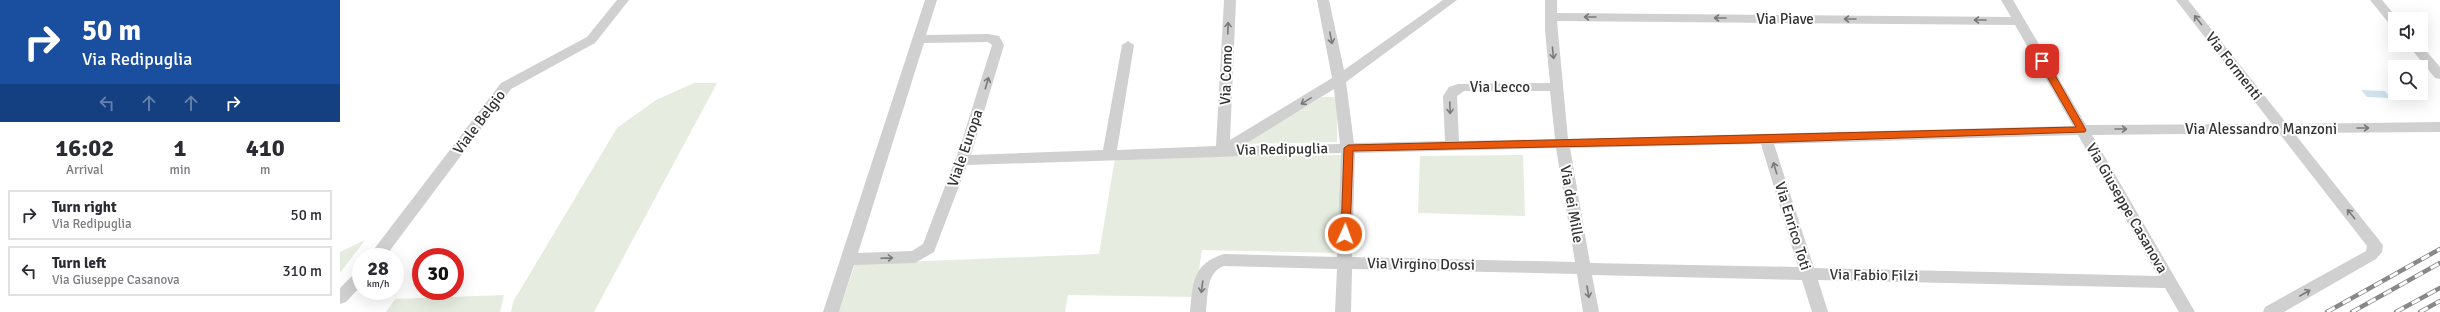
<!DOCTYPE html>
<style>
body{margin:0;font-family:Signika,sans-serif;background:#f7f7f7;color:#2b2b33;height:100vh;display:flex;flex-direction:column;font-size:15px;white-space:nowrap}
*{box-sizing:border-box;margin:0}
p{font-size:13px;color:#7c7c81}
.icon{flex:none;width:22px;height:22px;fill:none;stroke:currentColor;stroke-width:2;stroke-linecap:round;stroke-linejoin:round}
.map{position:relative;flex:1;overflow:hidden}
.panel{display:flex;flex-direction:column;background:#fff;width:340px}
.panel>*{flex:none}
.banner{background:#1a4fa0;color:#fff;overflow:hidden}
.buttons{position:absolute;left:2048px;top:12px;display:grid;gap:8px}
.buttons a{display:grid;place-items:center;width:40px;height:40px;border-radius:0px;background:#fff;box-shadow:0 4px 16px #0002;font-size:20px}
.speed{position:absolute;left:12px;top:248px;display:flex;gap:8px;font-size:20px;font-weight:700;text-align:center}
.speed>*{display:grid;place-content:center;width:52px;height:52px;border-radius:50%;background:#fff;box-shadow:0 4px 16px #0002;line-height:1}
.speed small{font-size:10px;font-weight:400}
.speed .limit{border:6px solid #d22;background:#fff;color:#111}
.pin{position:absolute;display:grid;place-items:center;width:34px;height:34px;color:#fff;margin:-17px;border-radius:8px;box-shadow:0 2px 6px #0006}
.me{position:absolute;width:44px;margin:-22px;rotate:2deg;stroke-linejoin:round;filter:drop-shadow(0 0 3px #0008)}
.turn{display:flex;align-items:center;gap:14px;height:84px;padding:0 16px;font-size:18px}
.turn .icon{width:52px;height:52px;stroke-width:2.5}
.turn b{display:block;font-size:28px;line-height:34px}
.lanes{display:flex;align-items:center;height:38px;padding:0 16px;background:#0003;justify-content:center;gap:20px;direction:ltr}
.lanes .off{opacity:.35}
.eta{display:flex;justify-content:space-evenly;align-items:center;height:68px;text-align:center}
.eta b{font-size:24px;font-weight:800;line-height:28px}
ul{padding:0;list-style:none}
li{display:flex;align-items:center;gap:12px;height:50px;margin:0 8px 6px;padding:0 8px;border:2px solid #e1e1e2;border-radius:0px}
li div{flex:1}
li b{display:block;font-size:15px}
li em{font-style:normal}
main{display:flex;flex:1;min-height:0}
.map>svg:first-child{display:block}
</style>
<main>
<section class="panel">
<div class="banner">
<div class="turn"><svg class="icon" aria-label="right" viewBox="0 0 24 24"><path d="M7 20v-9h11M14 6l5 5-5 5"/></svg><div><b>50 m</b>Via Redipuglia</div></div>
<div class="lanes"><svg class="icon off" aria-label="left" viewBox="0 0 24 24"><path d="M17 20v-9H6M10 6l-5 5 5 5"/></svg><svg class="icon off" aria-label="ahead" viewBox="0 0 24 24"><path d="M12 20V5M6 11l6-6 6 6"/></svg><svg class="icon off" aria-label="ahead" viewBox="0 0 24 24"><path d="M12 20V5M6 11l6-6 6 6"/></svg><svg class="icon" aria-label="right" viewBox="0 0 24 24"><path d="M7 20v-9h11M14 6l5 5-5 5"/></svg></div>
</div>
<div class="eta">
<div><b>16:02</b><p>Arrival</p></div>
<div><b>1</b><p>min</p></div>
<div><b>410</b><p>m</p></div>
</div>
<ul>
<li><svg class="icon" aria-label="right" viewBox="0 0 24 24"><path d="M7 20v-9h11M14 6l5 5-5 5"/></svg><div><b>Turn right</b><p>Via Redipuglia</p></div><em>50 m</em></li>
<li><svg class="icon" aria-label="left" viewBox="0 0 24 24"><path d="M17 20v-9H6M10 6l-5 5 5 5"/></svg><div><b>Turn left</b><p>Via Giuseppe Casanova</p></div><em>310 m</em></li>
</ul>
</section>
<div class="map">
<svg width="2100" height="312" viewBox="0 0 2100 312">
<rect width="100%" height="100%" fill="#fff"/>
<path fill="#e6ecdf" d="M354,83H377L254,312H171L173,302L277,128L316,100Z
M982,97H997V142L902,144Z
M1001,155L999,253L862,250L855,297L728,295L725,312H499L515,264L759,254L775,158Z
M1183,155L1185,216L1078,213L1080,156Z
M25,240L0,273V252Z
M164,295L160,312H46L55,299Z"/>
<path fill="#cfe2ee" d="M2021,90L2045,91L2051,98L2027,97Z"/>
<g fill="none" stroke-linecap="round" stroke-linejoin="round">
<path fill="#d0d0d0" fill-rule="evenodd" d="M277,0H289L255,43L171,89L45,257H28L161,83L247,37Z
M585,0H597L586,35L648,34L659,36L664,45L631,155L763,150L782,45L788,41L794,45L777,150L876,146L884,0H896L890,140L992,78L977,0H989L1004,70L1103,0H1117L1006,82L1014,143L1105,141L1103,96L1109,87L1118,84L1210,83L1205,30V0H1217V13L1671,17L1661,0H1673L1746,125L1932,124L1836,0H1848L1947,124L2100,122V132L1954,133L2043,245L2042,252L2036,259L1944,312H1923L1925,307L2026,251L2027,246L1939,133L1752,135L1855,312H1839L1825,288L1478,280L1488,312H1472L1462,280L1252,275L1259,312H1243L1237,274L1012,269L1011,312H995L997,269L884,266C866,272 868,296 866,312H850C853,283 852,264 884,254L997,257L1001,153L627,165L594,252L575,263L514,265L499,312H483ZM1217,21L1675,25L1733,126L1228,139ZM648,42L652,45L620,147L583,244L572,251L518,253L584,43ZM994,89L1000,144L902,146ZM1124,91H1210L1215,139L1119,141L1117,96ZM1738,135L1818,276L1474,268L1434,144ZM1421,144L1458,267L1250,263L1230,148ZM1216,148L1235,262L1012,257L1015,153Z
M2030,0H2042L2058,19H2055V27L2051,26Z
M2068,45H2081L2100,67V79L2095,78Z
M21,270V286L6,302L0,304V288L16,272Z"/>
<defs>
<path id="rail" d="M1987,312L2100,249
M2012,312L2100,263
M2056,312L2100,288
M2080,312L2100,301"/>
</defs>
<use href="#rail" stroke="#888" stroke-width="4.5"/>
<use href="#rail" stroke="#fff" stroke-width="3" stroke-dasharray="9" stroke-linecap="butt"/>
</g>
<defs><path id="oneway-shaft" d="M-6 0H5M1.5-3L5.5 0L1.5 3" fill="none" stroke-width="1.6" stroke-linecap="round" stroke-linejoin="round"/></defs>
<g stroke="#7a7a7a">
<use href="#oneway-shaft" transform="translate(1250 17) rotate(-180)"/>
<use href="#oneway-shaft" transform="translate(1380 18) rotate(-180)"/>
<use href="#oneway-shaft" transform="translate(1510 19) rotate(-180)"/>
<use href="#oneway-shaft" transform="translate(1640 20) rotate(-180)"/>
<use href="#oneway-shaft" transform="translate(1858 20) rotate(-128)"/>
<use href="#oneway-shaft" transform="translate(888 28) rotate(-88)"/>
<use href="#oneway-shaft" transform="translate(991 38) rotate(79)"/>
<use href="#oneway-shaft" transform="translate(1213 53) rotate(84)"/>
<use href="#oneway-shaft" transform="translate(647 83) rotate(-73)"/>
<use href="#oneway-shaft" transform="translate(966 101) rotate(149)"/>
<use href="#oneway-shaft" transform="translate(1110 108) rotate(88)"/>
<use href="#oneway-shaft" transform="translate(2023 128)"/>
<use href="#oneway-shaft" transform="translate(1781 129)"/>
<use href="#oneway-shaft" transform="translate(1435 168) rotate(-107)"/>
<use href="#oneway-shaft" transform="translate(2011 214) rotate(-129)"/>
<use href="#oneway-shaft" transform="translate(547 258) rotate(-2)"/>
<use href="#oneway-shaft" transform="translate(862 287) rotate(98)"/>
<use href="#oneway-shaft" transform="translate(1248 292) rotate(80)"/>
<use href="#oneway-shaft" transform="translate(1965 293) rotate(-30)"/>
</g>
<path fill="#ea580c" stroke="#983908" d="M1699,59L1707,61L1746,130L1745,132L1410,143L1013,151L1010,234L1005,237L1001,234L1004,148L1008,145L1736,127L1698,61Z"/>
<g text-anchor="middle" stroke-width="4" stroke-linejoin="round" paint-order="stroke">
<g font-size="15" fill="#333" stroke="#fff">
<text x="1445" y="24">Via Piave</text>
<text transform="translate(1894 66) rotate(52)" y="5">Via Formenti</text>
<text transform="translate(886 75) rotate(-88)" y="5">Via Como</text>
<text x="1160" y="92">Via Lecco</text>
<text transform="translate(139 122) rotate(-53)" y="5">Viale Belgio</text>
<text x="1921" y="134">Via Alessandro Manzoni</text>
<text transform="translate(625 148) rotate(-71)" y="5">Viale Europa</text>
<text transform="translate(942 149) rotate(-1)" y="5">Via Redipuglia</text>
<text transform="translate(1232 204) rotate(80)" y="5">Via dei Mille</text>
<text transform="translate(1787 208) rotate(60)" y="5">Via Giuseppe Casanova</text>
<text transform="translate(1453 226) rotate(73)" y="5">Via Enrico Toti</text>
<text transform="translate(1081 264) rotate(1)" y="5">Via Virgino Dossi</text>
<text transform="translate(1534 275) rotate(1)" y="5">Via Fabio Filzi</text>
</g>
</g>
</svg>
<div class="buttons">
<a><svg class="icon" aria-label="sound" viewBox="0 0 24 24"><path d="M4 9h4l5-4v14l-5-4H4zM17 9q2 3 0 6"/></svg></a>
<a><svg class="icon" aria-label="search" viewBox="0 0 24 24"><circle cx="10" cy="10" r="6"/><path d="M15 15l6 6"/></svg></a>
</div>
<div class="speed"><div>28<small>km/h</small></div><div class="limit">30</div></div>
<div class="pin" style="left:1702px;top:61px;background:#d93025"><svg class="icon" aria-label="arrive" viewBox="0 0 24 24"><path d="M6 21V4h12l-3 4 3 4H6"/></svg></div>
<svg class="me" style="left:1005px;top:234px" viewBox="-20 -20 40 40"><circle r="17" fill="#ea580c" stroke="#fff" stroke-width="3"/><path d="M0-11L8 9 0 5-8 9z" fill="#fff"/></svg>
</div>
</main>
